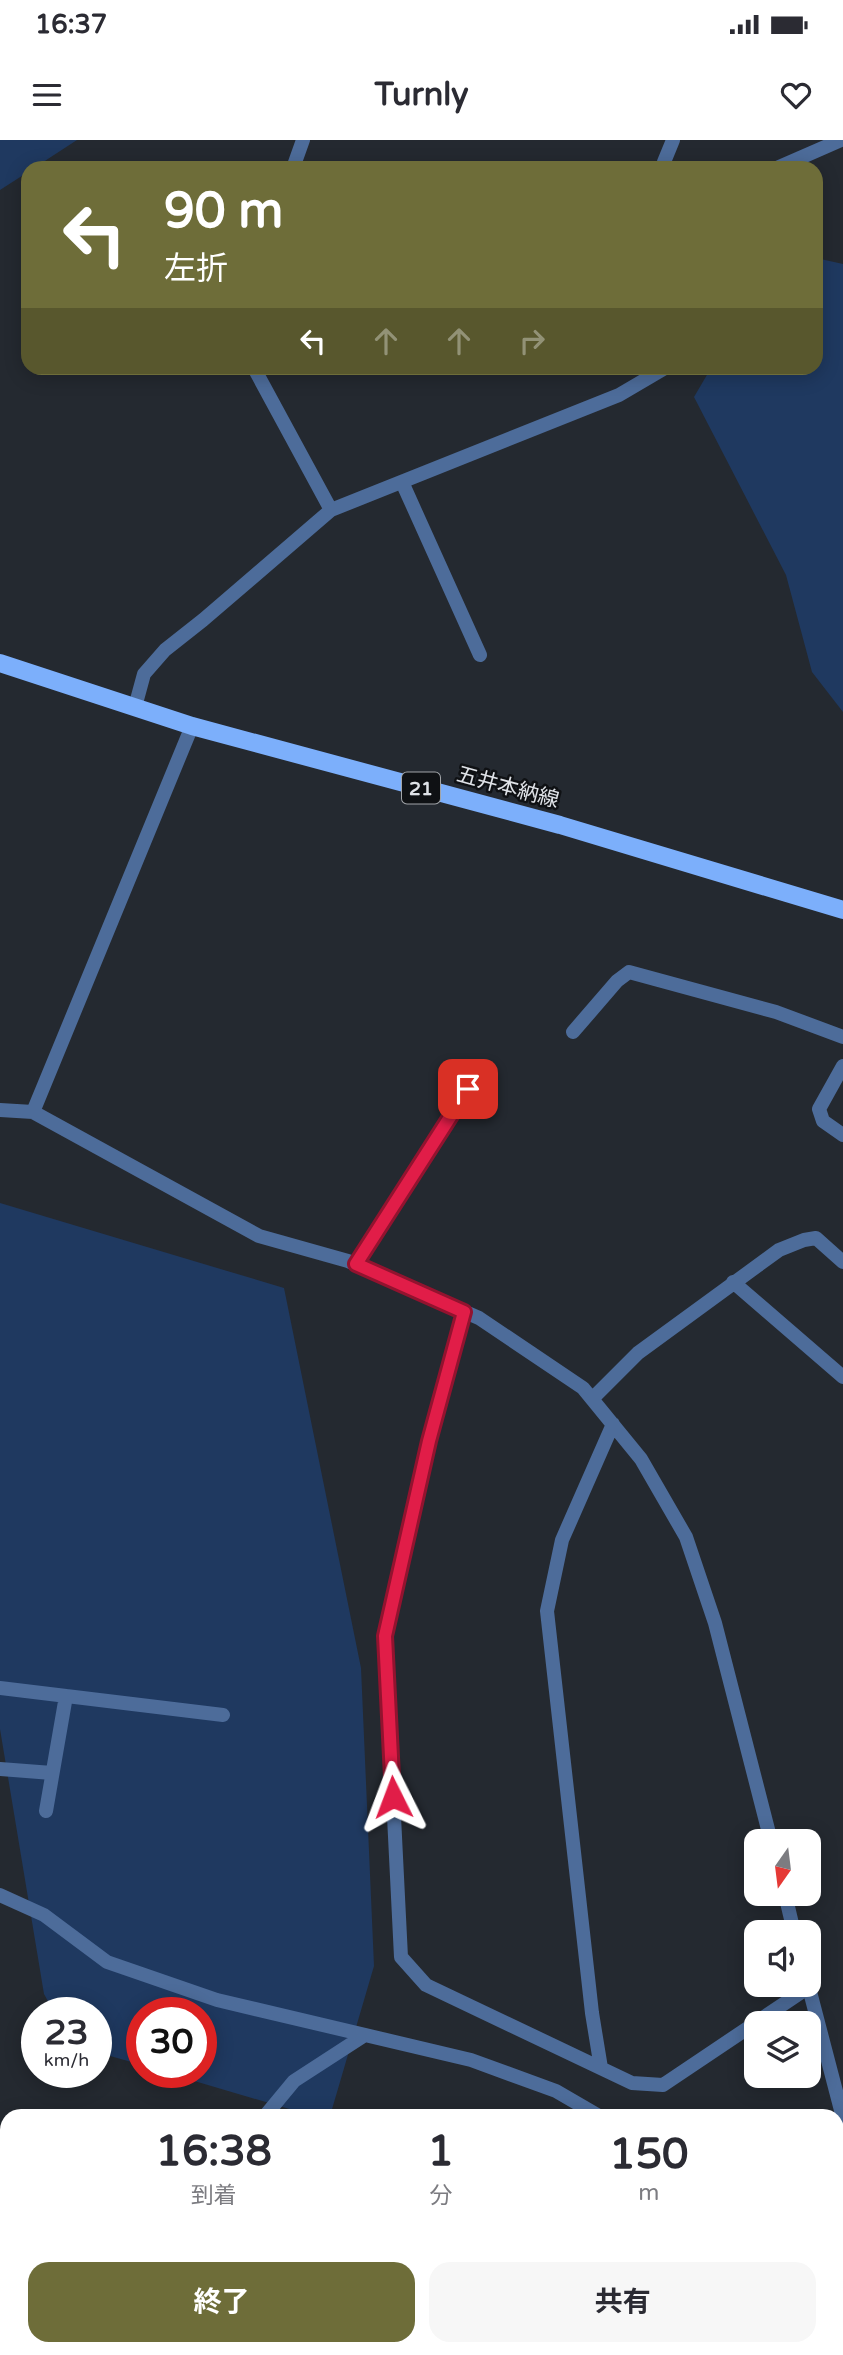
<!DOCTYPE html>
<html lang="ja">
<meta charset="utf-8">
<style>
body{margin:0;font-family:"Varela Round","Noto Sans JP",sans-serif;background:#f7f7f7;color:#2b2b33;height:100vh;display:flex;flex-direction:column;font-size:26px;white-space:nowrap}
*{box-sizing:border-box;margin:0}
p{font-size:23px;color:#7c7c81}
.icon{flex:none;width:38px;height:38px;fill:none;stroke:currentColor;stroke-width:2;stroke-linecap:round;stroke-linejoin:round}
.map{position:relative;flex:1;overflow:hidden}
.sheet{position:absolute;left:0px;top:1969px;width:844px;height:247px;display:flex;flex-direction:column;background:#fff;border-radius:21px 21px 0 0;box-shadow:0 4px 18px #0003}
.sheet>*{flex:none}
.guide{position:absolute;left:21px;top:21px;width:802px;height:214px;border-radius:21px;box-shadow:0 4px 18px #0003;background:#6e6d39;color:#fff;overflow:hidden}
.needle{width:46px;rotate:194deg}
.tools{position:absolute;left:744px;top:1689px;display:grid;gap:14px}
.tools a{display:grid;place-items:center;width:77px;height:77px;border-radius:14px;background:#fff;box-shadow:0 4px 18px #0003;font-size:35px}
.speed{position:absolute;left:21px;top:1857px;display:flex;gap:14px;font-size:35px;font-weight:700;text-align:center}
.speed>*{display:grid;place-content:center;width:91px;height:91px;border-radius:50%;background:#fff;box-shadow:0 4px 18px #0003;line-height:1}
.speed small{font-size:18px;font-weight:400}
.speed .limit{border:10px solid #d22;background:#fff;color:#111}
.pin{position:absolute;display:grid;place-items:center;width:60px;height:60px;color:#fff;margin:-30px;border-radius:14px;box-shadow:0 4px 10px #0006}
.me{position:absolute;width:77px;margin:-38px;rotate:357deg;stroke-linejoin:round;filter:drop-shadow(0 0 5px #0008)}
.turn{display:flex;align-items:center;gap:24px;height:147px;padding:0 28px;font-size:32px}
.turn .icon{width:91px;height:91px;stroke-width:2.5}
.turn b{display:block;font-size:49px;line-height:60px}
.lanes{display:flex;align-items:center;height:66px;padding:0 28px;background:#0003;justify-content:center;gap:35px;direction:ltr}
.lanes .off{opacity:.35}
.eta{display:flex;justify-content:space-evenly;align-items:center;height:119px;text-align:center}
.eta b{font-size:42px;font-weight:700;line-height:49px}
.cta{display:flex;gap:14px;margin-top:auto;padding:14px 28px}
.cta a{flex:1;height:80px;border-radius:21px;background:#6e6d39;color:#fff;font-size:28px;font-weight:700;line-height:80px;text-align:center}
.cta a+a{background:#f7f7f7;color:#2b2b33}
.status{display:flex;justify-content:space-between;align-items:center;height:49px;padding:0 35px;background:#fff;direction:ltr}
.status svg{height:19px;fill:currentColor}
header{display:flex;justify-content:space-between;align-items:center;height:91px;padding:0 28px;background:#fff;font-size:32px;font-weight:700}
.map>svg:first-child{display:block}
</style>
<div class="status"><b>16:37</b><svg viewBox="0 0 49 12"><path d="M0 12V9h3v3zM5 12V6h3v6zM10 12V3h3v9zM15 12V0h3v12zM26 1h20v11H26zM47 4h2v5h-2z"/></svg></div>
<header><svg class="icon" aria-label="menu" viewBox="0 0 24 24"><path d="M4 6h16M4 12h16M4 18h16"/></svg>Turnly<svg class="icon" aria-label="heart" viewBox="0 0 24 24"><path d="M12 20l-8-8c-3-5 5-10 8-4 3-6 11-1 8 4z"/></svg></header>
<div class="map">
<svg width="843" height="2215" viewBox="0 0 843 2215">
<rect width="100%" height="100%" fill="#242930"/>
<path fill="#1f3960" d="M0,0H77L34,28H28V32L0,50Z
M816,118L843,124V572L812,532L786,435L694,257L711,228H816Z
M0,1063L284,1148L361,1528L374,1826L330,1976H313L164,1932H201V1872H142V1925L96,1912V1872H54L44,1854L0,1589Z"/>
<g fill="none" stroke-linecap="round" stroke-linejoin="round">
<path stroke="#4d6c9a" stroke-width="14" d="M293,28L303,0
M663,28L664,22L673,0
M777,28L841,0
M254,228L331,370
M402,342L480,515
M135,567L144,534L165,510L203,480L331,370L619,255L665,228
M573,892L617,841L629,832L776,872L843,897
M843,926L819,969L823,981L843,995
M0,970L33,972L259,1096L348,1121L479,1178L583,1248L641,1319L686,1397L715,1483L771,1701
M33,972L192,586
M356,1124L468,949
M733,1142L843,1237
M464,1172L429,1301L385,1496L401,1817L426,1845L632,1943L663,1945L809,1847
M592,1259L638,1213L779,1110L804,1100L816,1098L843,1122
M0,1548L223,1575
M0,1629L52,1633
M46,1671L66,1556
M785,1754L794,1792
M0,1755L44,1775L107,1822L217,1860L471,1920L556,1951L599,1976
M808,1844L843,1978
M601,1928L592,1873L547,1471L562,1400L613,1284
M265,1976L294,1941L365,1895
M836,2145L843,2150
M123,2213L126,2208"/>
<path stroke="#7caffb" stroke-width="18" d="M0,523L192,586L560,685L843,770"/>
</g>
<g fill="none" stroke-linecap="round" stroke-linejoin="round">
<defs>
<path id="route" d="M393,1657L385,1496L429,1301L464,1172L356,1124L468,949"/>
</defs>
<use href="#route" stroke="#92132f" stroke-width="18"/>
<use href="#route" stroke="#e11d48" stroke-width="12"/>
</g>
<g text-anchor="middle" stroke-width="5" stroke-linejoin="round" paint-order="stroke">
<rect fill="#0f1114" stroke="#a1a4a8" stroke-width="2" x="402" y="632.5" width="38" height="31" rx="5"/>
<g font-size="19" font-weight="bold" fill="#e0e3e8">
<text x="421" y="655">21</text>
</g>
<g font-size="21" fill="#e0e3e8" stroke="#0f1114">
<text transform="translate(508 647) rotate(15)" y="7">五井本納線</text>
</g>
</g>
</svg>
<div class="tools">
<a><svg class="needle" viewBox="-14 -14 28 28"><path d="M0-13l5 13h-10z" fill="#e53935"/><path d="M0 13l5-13h-10z" fill="#7c7c81"/></svg></a>
<a><svg class="icon" aria-label="sound" viewBox="0 0 24 24"><path d="M4 9h4l5-4v14l-5-4H4zM17 9q2 3 0 6"/></svg></a>
<a><svg class="icon" aria-label="layers" viewBox="0 0 24 24"><path d="M12 4l9 5-9 5-9-5zM3 14l9 5 9-5"/></svg></a>
</div>
<div class="speed"><div>23<small>km/h</small></div><div class="limit">30</div></div>
<div class="pin" style="left:468px;top:949px;background:#d93025"><svg class="icon" aria-label="arrive" viewBox="0 0 24 24"><path d="M6 21V4h12l-3 4 3 4H6"/></svg></div>
<svg class="me" style="left:393px;top:1657px" viewBox="-20 -20 40 40"><path d="M0-17L14 15 0 8-14 15z" fill="#e11d48" stroke="#fff" stroke-width="4"/></svg>
<div class="guide">
<div class="turn"><svg class="icon" aria-label="left" viewBox="0 0 24 24"><path d="M17 20v-9H6M10 6l-5 5 5 5"/></svg><div><b>90 m</b>左折</div></div>
<div class="lanes"><svg class="icon" aria-label="left" viewBox="0 0 24 24"><path d="M17 20v-9H6M10 6l-5 5 5 5"/></svg><svg class="icon off" aria-label="ahead" viewBox="0 0 24 24"><path d="M12 20V5M6 11l6-6 6 6"/></svg><svg class="icon off" aria-label="ahead" viewBox="0 0 24 24"><path d="M12 20V5M6 11l6-6 6 6"/></svg><svg class="icon off" aria-label="right" viewBox="0 0 24 24"><path d="M7 20v-9h11M14 6l5 5-5 5"/></svg></div>
</div>
<section class="sheet">
<div class="eta">
<div><b>16:38</b><p>到着</p></div>
<div><b>1</b><p>分</p></div>
<div><b>150</b><p>m</p></div>
</div>
<div class="cta"><a>終了</a><a>共有</a></div>
</section>
</div>
